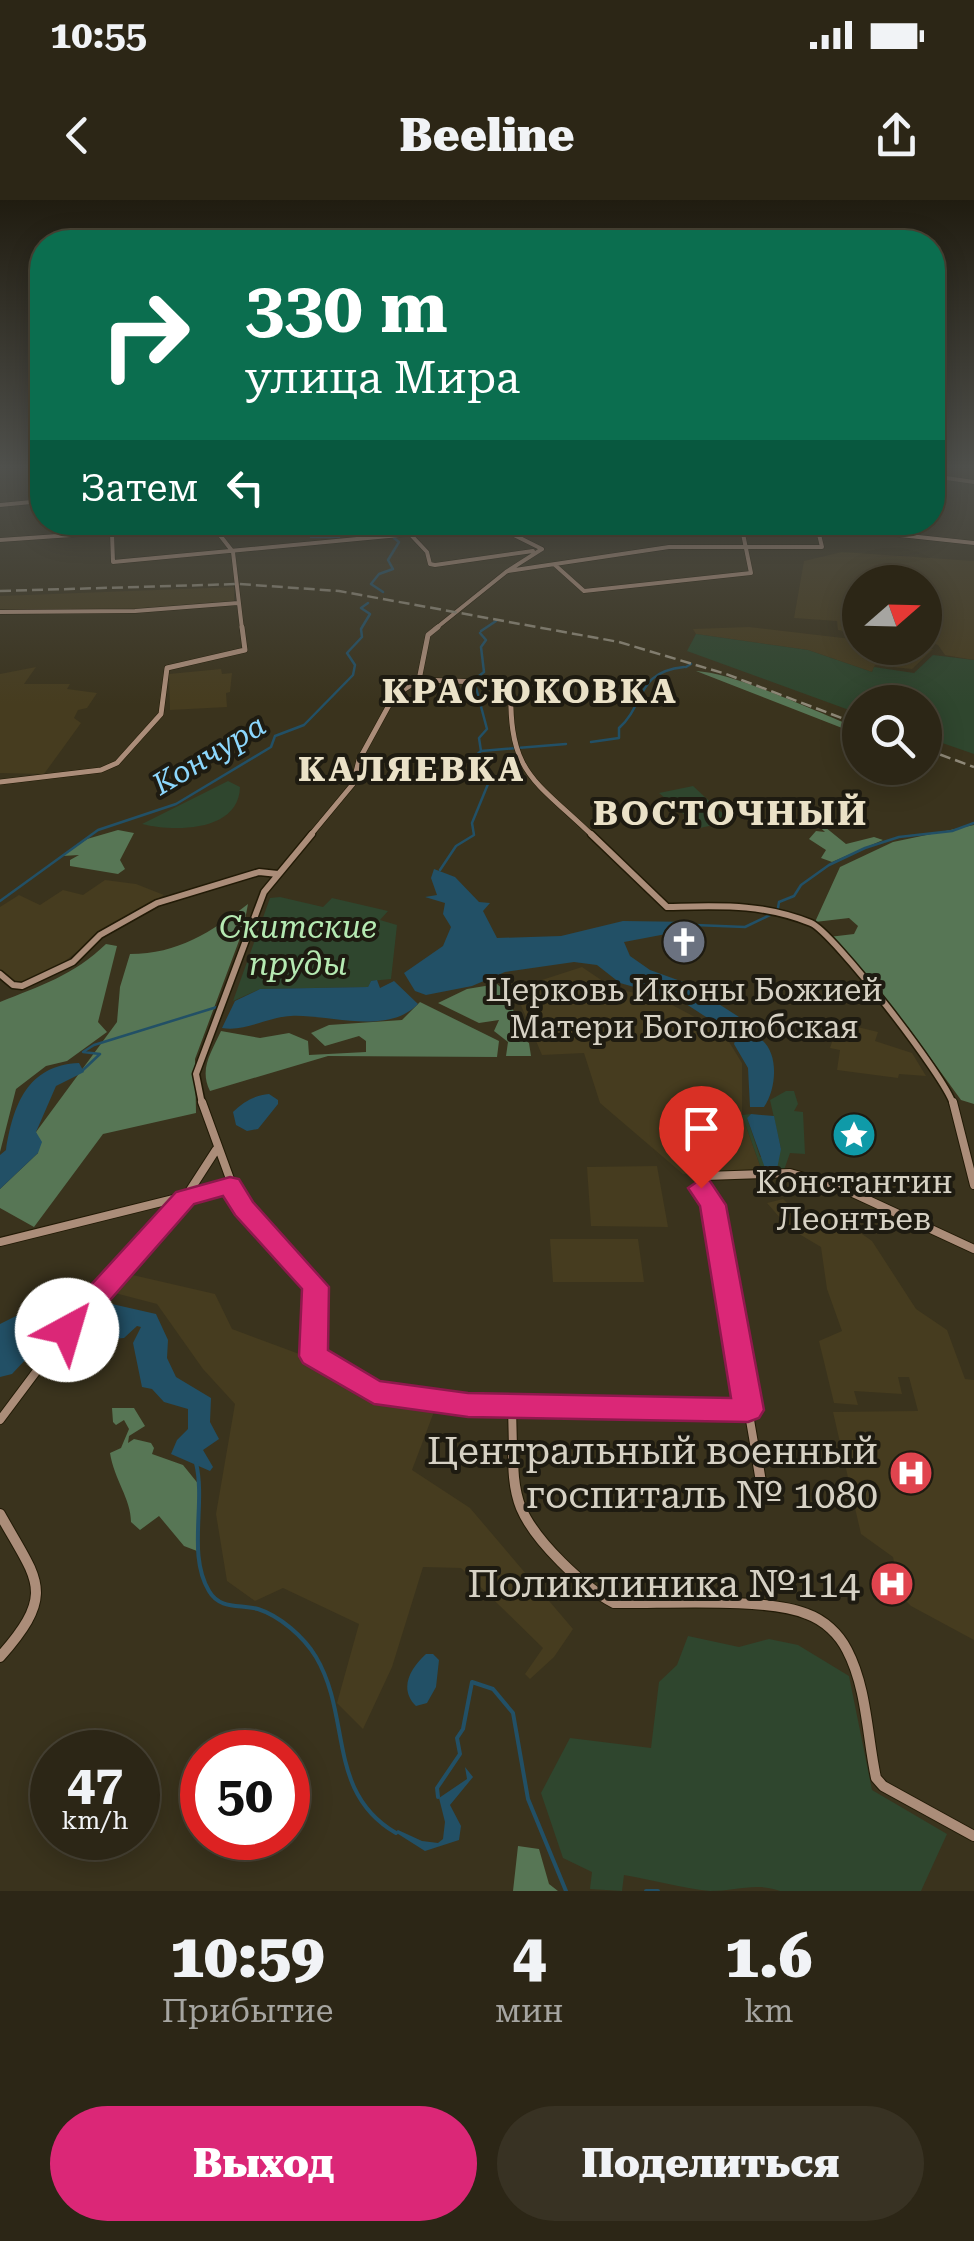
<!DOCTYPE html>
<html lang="ru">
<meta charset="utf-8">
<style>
body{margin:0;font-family:"Roboto Serif",serif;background:#383223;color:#f1f3f6;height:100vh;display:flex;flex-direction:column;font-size:38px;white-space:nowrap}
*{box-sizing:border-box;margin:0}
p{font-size:32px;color:#a6a5a1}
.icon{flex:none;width:55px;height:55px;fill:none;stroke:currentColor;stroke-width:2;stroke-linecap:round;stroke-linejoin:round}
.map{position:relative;height:1691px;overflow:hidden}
.drawer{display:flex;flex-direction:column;background:#2c2616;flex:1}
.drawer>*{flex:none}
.guide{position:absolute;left:30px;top:30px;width:915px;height:305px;border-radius:40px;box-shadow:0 5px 25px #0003,0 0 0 2px #484335;background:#0b6e4f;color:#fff;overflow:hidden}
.needle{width:65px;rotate:70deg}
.tools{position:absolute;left:842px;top:365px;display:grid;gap:20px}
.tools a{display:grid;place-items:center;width:100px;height:100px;border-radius:50%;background:#2c2616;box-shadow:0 5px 25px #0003,0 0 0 2px #484335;font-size:50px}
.speed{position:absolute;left:30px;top:1530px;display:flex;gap:20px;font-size:50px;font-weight:700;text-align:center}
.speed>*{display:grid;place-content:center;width:130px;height:130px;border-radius:50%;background:#2c2616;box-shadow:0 5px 25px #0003,0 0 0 2px #484335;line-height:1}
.speed small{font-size:25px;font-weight:400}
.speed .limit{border:15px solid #d22;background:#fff;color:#111}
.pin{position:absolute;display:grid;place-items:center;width:85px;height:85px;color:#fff;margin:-102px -42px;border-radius:50% 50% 50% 0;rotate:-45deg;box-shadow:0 0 10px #0007}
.pin .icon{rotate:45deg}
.me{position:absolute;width:110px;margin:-55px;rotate:39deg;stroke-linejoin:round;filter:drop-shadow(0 0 8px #0008)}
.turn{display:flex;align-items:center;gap:35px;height:210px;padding:0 50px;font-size:45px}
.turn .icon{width:130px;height:130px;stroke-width:2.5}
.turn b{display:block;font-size:70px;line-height:85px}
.then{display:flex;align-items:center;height:95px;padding:0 50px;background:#0003;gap:20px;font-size:38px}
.eta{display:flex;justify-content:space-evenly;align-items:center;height:170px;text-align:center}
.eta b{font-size:60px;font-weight:800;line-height:70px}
.primary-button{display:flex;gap:20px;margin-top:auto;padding:20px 50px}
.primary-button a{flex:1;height:115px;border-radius:60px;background:#db2777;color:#fff;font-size:40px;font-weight:800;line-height:115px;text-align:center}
.primary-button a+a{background:#383223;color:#f1f3f6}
.status{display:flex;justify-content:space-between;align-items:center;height:70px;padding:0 50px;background:#2c2616;direction:ltr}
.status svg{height:28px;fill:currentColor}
header{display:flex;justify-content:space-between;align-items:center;height:130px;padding:0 50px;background:#2c2616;font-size:45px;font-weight:800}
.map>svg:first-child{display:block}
</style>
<div class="status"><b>10:55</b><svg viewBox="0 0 49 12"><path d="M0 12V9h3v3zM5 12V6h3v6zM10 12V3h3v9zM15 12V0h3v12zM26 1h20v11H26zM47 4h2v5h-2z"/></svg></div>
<header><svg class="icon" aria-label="back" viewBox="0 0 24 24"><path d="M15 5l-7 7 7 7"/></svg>Beeline<svg class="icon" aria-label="share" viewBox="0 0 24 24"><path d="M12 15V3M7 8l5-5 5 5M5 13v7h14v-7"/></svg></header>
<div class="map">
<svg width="974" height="1691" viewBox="0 0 974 1691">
<rect width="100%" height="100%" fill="#3a331d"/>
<path fill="#463c1f" d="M842,352L974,361V460L945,455L938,445L925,441V429L932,428L925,427V382H860V434L838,430L837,421L794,418L804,361Z
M234,387V403L130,410L0,412V396Z
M749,427L860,440V448L933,449L912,469L875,465L872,472L808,450L696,434L693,429Z
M36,467L24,484H70L67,489L97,493L87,508L78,510L74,518L81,523L44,574L0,573V474Z
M221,469L222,474L232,473L230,492L226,493L227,507L170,510L169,474Z
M105,680L136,684L164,695L104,731L52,771L22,786L8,780L0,769V707L19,695L40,705L63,690L83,695Z
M582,767L613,788L661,799L723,832L742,863V915L762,971L683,974L600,903L584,853L542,855L514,789Z
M845,824L878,832L875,841L912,853L926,876L899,874L898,878L837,870L840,850L830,848L835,833Z
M657,966L668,1027L591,1026L587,967Z
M783,999L799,1015L829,1011L872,1041L916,1109L947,1130L965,1179L974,1180V1440L911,1406L901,1396L893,1357L861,1334L833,1212L918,1211L909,1177H898L902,1194L854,1191L858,1205L834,1203L819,1141L842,1131L827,1089L821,1047L789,1028L767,1003Z
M550,1039H638L644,1082H553Z
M124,1073L215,1094L232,1129L302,1155L366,1195L435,1209L412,1270L470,1308L573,1429L554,1457L530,1479L525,1474L543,1448L461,1368L423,1367L392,1467L363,1529L337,1503L359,1424L283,1388L255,1401L227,1381L216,1314L235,1204L203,1169L157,1104L111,1092Z"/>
<path fill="#2f462e" d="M696,434L808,450L872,472L874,467L914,473L933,455L974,460V554L925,537V502H860V514L687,451Z
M228,581L240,587C239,632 174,632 142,624Z
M693,586L731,621L700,628L659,593Z
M280,697L323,707L332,698L388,711L380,720L397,725L391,779L371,781L368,787L260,789L233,801L270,698Z
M786,891H794L798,904L794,911L803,912L805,954L790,953L784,970L762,971L742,915L751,914L747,918L760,957L781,949L770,900Z
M688,1436L739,1447L769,1439L798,1445L849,1476L872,1590L947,1634L921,1691H780C756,1682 736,1691 710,1691C682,1688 653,1680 624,1675L622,1691L590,1689L592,1672L563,1658L541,1593L570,1538L651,1548L659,1482L677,1465Z"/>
<path fill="#577655" d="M696,471C736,473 819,513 860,529V535Z
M816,610L821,620L828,623L825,627L846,644L874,637L883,640L832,662L821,658L826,650L809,639L816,631L825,632L809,617Z
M974,625V904L961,900L908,827L829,737L854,734L858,726L849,718L815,722L840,667L893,642Z
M118,630L134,633L120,660L125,669L118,674L70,666V660L79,655L62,656L87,639Z
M248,704L243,730L195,859L196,913L103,934L34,1027L0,1008V989L38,953L36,932L117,822L120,787L130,754C178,754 211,732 248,704Z
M106,744L117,746L98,822L107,832L67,861L46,866L16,889L0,952V802C40,786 74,775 106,744Z
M497,784L511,796V807L522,823L516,834L529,843L531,856H506L508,842L494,831L499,820L479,823L438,803L467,789Z
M420,802L499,841L497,857L328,856L210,891C199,869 211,853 221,831L260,838L289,833L308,841L309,855L366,852V841L359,836L325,846L311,833L329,825L402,820Z
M112,1208H134L145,1226L129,1236L128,1243L134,1239L151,1243L154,1248L152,1254L183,1265L200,1286L197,1351L184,1346L159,1316L140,1330L131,1322C131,1299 114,1279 110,1253L121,1248L129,1229L124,1220L116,1225L113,1222Z
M518,1646L539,1649L549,1684L558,1691H513Z"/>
<path fill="#225066" d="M434,669L455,677L479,702L490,703L483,711L497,738L561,736L623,721L695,722L698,728L624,742L630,756L650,770L686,783L739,817L769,822L751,828L726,830L680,800L620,783L597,765L574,762L505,772L472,786L426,795L415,791L404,773L443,746L451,727L443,714L445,703L425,697L437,695L431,678Z
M377,780L380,788L394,781L418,804C387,836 329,814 291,816C267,817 246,832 222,828L235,801L260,789L368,787L371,781Z
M753,835C780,844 778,887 764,907H750L748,868L734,844L736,838Z
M79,863L84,872L56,886L36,932L42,942L38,953L0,989V955L6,950C13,906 27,865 79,863Z
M269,894L278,900V904L258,929L247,931L236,925L233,912C243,902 255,895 269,894Z
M751,914L774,916L781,949L777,969L765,968L747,918Z
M40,1104H65L70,1112L27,1146V1158L12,1174L0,1177V1124Z
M112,1104L156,1114L168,1140L167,1158L176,1177L211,1198L210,1222L219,1239L203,1250L213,1267L210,1271L171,1254L177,1240L188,1229V1209L164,1202L152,1189L142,1187L133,1143L141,1127L137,1126L124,1138L101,1140L98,1121L89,1115Z
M426,1454H433L439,1460L436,1487L427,1503L416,1506C398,1488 411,1468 426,1454Z
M465,1567L473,1577L450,1605L461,1626L459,1640L425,1651L395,1632L398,1630L422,1641L438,1643L443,1639L445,1622L439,1598L467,1579Z"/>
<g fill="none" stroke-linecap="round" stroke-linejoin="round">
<path stroke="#225066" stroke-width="2.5" d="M308,327L311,337H339
M383,392L371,384L379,374L393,369L388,360L399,342L394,338
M481,431L496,421
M686,467L691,464
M474,480L484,472L481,447L486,440L480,433
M475,484L487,529L479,538L481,551
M591,542L619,538V528C646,504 635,472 684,467
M440,670L456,646L474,635L472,623L488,584L475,573L473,558L481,551L566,544
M0,701L98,630L176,604L271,547L275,536L304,525L353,475L355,465L347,453L362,437L361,429L370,414L361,408L368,403
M778,708L779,702L794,696L801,685L829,665L865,648L899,637L952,631L974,623
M695,725L745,727L772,714
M83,870L100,854L83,852L94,845L217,807"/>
<path stroke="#225066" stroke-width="4" d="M196,1263C206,1304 187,1354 209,1391C220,1410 240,1404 258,1409C280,1416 304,1437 316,1457C352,1518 326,1592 396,1633
M438,1597L437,1588L460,1554L457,1538L463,1529L472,1482L493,1489L513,1513L528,1599L566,1691
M646,1691H658"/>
<defs>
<path id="secondary-far4" d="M932,276L974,282
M0,305L42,301
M488,322L542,349
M667,322L817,326L974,343
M212,325L233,352L242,429
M112,333L113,362L410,334L427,352L430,364L435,365L533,351
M0,340L230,324L383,327L482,322
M555,365L584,391L751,373L741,324
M508,371L669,347H822L817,326
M0,412L135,411L238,403
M435,429L506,372L542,349"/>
<path id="secondary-far3" d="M419,480L511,483C508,575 533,578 594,637
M0,582L101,570L117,563L161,514L167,468L245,450L242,427
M309,637L353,584L359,560L394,496L419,480L428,435L438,427"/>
<path id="secondary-far2" d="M591,634L667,707C720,706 761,703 811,723C833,732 946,878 953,904
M0,774L13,785L22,786L73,762L100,735L157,703L259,672L278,674
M202,904L196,874L264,692L312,634"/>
<path id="secondary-far1" d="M202,902L238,1001L315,1087L313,1156L374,1192L441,1202L749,1210
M953,902L974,985
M0,1042L230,985
M512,1207L513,1249
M0,1220L89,1101L185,998L216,950
M755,1249L713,1005L701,987L705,976L790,973L840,987L974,1049"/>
<path id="secondary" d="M513,1246C513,1267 513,1288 521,1308C535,1341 583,1387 614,1403C663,1404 765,1397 807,1414C824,1420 839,1434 847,1450C867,1488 867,1536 876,1578L883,1586L974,1636
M755,1246L761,1282
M0,1314C38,1382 57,1392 0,1457"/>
</defs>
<use href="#secondary-far4" stroke="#211a06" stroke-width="5"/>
<use href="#secondary-far3" stroke="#211a06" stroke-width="6"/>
<use href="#secondary-far2" stroke="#211a06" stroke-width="9"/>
<use href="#secondary-far1" stroke="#211a06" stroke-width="10"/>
<use href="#secondary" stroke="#211a06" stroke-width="12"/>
<use href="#secondary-far4" stroke="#ab8d79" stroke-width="4"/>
<use href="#secondary-far3" stroke="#ab8d79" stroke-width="5"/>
<use href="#secondary-far2" stroke="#ab8d79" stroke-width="6"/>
<use href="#secondary-far1" stroke="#ab8d79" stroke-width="8"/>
<use href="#secondary" stroke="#ab8d79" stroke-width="10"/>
<path stroke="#8f8978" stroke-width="2.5" stroke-dasharray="11 5" stroke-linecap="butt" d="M0,391L239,384L339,391L619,442L726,474L860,525
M925,549L974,567"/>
</g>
<linearGradient id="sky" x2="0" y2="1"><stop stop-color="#201c10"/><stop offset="0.53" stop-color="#4f504c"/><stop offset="1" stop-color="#4f504c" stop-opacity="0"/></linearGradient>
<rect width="974" height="504" fill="url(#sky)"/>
<path fill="#db2777" stroke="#8e194d" stroke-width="2.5" d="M230,977L239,979L253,1002L329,1087L328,1150L380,1181L468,1193L731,1198L700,1006L688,988L701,979L710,981L726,1005L764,1210L759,1218L748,1222L468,1217L374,1204L303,1163L299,1156L302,1089L235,1015L223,996L194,1004L77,1138L67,1141L57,1138L53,1130L57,1122L176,992Z"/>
<defs>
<symbol id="church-disc" viewBox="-11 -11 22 22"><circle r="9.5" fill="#6b7280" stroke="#1e1b11"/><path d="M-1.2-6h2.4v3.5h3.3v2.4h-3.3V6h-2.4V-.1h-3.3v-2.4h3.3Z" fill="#fff"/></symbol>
<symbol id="sight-disc" viewBox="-11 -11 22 22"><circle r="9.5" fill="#0f9aa8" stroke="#1e1b11"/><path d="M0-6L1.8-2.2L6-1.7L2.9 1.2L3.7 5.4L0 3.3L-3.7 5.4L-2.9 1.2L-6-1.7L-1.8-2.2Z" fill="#fff"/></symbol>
<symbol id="hospital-disc" viewBox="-11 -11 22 22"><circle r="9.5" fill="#e0444e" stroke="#1e1b11"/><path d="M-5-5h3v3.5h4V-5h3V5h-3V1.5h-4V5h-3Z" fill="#fff"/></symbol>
</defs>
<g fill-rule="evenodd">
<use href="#church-disc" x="659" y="717" width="50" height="50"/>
<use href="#sight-disc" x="829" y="910" width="50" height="50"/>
<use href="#hospital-disc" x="886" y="1248" width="50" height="50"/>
<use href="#hospital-disc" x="867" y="1359" width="50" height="50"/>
</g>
<g text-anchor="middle" stroke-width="8" stroke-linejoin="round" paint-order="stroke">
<g font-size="30" font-style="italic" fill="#8cd7fd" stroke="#1e1b11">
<text transform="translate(209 555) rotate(-31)" y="10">Кончура</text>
</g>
<g font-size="32" font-style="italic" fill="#b5e9b2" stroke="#1e1b11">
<text x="298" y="738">Скитские<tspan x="298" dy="37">пруды</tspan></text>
</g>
<g font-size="32" fill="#d6d1c4" stroke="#1e1b11">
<text x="684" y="801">Церковь Иконы Божией<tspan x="684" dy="37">Матери Боголюбская</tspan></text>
<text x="854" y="993">Константин<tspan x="854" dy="37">Леонтьев</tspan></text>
</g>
<g font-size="35" font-weight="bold" letter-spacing="2.5" fill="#eae1c7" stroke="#1e1b11">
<text x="530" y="503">КРАСЮКОВКА</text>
<text x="412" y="581">КАЛЯЕВКА</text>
<text x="731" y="625">ВОСТОЧНЫЙ</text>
</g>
<g font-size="38" fill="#d6d1c4" stroke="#1e1b11" text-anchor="end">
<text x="878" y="1264">Центральный военный<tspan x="878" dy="44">госпиталь № 1080</tspan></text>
<text x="860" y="1397">Поликлиника №114</text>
</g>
</g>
</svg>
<div class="tools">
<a><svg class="needle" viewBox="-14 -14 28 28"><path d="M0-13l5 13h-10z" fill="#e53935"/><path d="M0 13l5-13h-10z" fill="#a6a5a1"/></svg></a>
<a><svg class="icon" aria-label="search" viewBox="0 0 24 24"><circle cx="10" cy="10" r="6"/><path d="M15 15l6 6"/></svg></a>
</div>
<div class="speed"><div>47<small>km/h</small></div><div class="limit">50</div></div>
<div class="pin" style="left:701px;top:988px;background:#d93025"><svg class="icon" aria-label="arrive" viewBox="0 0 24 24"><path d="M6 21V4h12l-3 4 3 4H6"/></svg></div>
<svg class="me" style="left:67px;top:1130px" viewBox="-20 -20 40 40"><circle r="19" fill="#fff"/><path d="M0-13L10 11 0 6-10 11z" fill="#db2777"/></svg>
<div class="guide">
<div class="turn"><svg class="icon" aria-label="right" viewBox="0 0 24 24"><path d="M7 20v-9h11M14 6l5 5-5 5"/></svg><div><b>330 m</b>улица Мира</div></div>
<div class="then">Затем<svg class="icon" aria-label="left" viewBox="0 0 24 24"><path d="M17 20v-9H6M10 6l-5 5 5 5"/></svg></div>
</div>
</div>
<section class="drawer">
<div class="eta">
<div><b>10:59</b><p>Прибытие</p></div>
<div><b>4</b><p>мин</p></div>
<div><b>1.6</b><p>km</p></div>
</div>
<div class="primary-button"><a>Выход</a><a>Поделиться</a></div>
</section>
